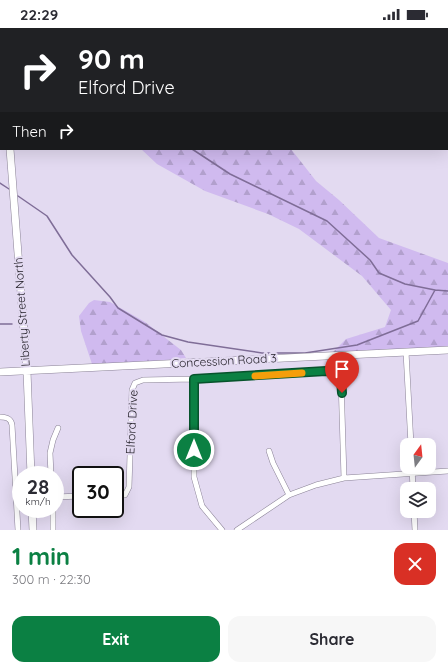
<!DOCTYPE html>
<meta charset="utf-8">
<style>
body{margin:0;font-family:Quicksand,sans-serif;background:#f7f7f7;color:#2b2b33;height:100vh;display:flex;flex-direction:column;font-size:15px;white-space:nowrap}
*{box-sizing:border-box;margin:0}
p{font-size:13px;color:#7c7c81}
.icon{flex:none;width:22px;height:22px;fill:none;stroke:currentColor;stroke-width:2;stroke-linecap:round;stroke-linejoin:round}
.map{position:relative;height:502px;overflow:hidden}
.side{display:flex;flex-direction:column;background:#fff;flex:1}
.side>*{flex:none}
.guide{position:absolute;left:0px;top:0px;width:448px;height:122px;box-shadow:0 4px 16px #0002;background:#202124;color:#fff;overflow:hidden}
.needle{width:26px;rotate:15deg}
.fabs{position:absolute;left:400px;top:410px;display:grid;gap:8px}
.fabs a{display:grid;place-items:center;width:36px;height:36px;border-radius:8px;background:#fff;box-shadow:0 4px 16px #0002;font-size:20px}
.speed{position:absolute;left:12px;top:438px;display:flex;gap:8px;font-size:20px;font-weight:700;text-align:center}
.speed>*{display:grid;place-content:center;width:52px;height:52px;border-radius:50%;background:#fff;box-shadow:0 4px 16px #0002;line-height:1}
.speed small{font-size:10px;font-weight:400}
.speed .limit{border:2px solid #111;border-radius:6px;background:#fff;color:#111}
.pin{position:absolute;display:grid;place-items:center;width:34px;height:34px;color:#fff;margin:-41px -17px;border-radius:50% 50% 50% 0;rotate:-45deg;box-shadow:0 0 4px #0007}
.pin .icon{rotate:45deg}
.me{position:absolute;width:44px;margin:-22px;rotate:0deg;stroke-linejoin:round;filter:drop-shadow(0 0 3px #0008)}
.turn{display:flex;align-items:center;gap:14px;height:84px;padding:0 12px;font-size:18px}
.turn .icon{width:52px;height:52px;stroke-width:2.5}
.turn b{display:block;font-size:28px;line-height:34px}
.then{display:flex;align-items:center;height:38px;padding:0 12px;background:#0003;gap:8px;font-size:15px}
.round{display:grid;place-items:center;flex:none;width:42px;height:42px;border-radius:12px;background:#f7f7f7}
.overview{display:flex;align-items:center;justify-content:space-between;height:68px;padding:0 12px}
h1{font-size:24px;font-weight:700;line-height:30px;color:#0b8043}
.primary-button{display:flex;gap:8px;margin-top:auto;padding:8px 12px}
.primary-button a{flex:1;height:46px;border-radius:12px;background:#0b8043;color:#fff;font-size:16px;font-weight:700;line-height:46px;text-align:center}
.primary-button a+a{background:#f7f7f7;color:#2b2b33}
.status{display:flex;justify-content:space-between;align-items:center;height:28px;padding:0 20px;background:#fff;direction:ltr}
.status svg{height:11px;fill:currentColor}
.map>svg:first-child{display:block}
</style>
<div class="status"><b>22:29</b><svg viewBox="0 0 49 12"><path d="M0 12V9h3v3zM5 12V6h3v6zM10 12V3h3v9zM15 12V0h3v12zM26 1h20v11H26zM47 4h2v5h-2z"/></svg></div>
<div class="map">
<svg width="448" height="502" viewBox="0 0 448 502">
<defs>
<pattern id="forest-firs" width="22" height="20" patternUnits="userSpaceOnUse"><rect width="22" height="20" fill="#d0baef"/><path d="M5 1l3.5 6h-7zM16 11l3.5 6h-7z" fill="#b2a0cd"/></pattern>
</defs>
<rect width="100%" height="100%" fill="#e3daf1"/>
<path fill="url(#forest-firs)" d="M25,0H100L110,1H25Z
M310,0H448V32H447V1H311Z
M141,121H291L316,153L339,172L379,210L448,235V324H333L346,311L385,299L391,282L362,248L299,201L268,186L205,163L157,136Z
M94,272L110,274L145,294L181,322L186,330L93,339L81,303L79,288L89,275Z"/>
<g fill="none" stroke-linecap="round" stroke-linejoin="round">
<path stroke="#7f6d97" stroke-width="1.5" d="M38,0L39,1
M447,28H448
M192,121L230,146L327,193L370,232L379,245L405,256L435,262L448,263
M0,155L9,161
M18,168L47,188L72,227L110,269L118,280L162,307L188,314L262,325H305L357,317L418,293L435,262
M0,296H12"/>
<defs>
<path id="street" d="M0,49H1
M406,324L411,417
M194,351V449L202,478L222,502
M0,389C6,389 11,390 12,397L18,502
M269,423L273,435L289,467
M412,439L413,461
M51,447L50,425L53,412L58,400
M115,467H125L129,459L132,362L135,355L143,352L194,351L325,343L335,344L341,351L344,450
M55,469L81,468
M53,481V502
M414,483L415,502
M237,502L289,467L316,457L344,450L448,443"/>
<path id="secondary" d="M2,0V1
M10,121L27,343L31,447
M0,344L448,322
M32,481L33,502"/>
</defs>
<use href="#street" stroke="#8a8296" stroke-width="6"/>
<use href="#secondary" stroke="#8a8296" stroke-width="8"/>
<use href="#street" stroke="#fff" stroke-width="5"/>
<use href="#secondary" stroke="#fff" stroke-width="7"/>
</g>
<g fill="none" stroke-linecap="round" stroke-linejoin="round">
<defs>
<path id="route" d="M194,422V351L326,343L335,344L341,351L342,365"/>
</defs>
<use href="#route" stroke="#07532c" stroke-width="10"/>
<use href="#route" stroke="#0b8043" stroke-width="7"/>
<path stroke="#f59e0b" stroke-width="7" d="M255,348L302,345"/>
</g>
<g text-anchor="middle" stroke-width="4" stroke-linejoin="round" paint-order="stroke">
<g font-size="12" fill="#25222a" stroke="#e3daf1">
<text transform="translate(22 284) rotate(-94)" y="4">Liberty Street North</text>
<text transform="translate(224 333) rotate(-3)" y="4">Concession Road 3</text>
<text transform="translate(132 394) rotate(-87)" y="4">Elford Drive</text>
</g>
</g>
</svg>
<div class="fabs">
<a><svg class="needle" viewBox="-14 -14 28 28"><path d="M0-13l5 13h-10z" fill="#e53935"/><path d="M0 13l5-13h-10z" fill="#7c7c81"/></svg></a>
<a><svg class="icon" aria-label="layers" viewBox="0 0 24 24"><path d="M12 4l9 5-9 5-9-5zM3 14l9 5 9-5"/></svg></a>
</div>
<div class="speed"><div>28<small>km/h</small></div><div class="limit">30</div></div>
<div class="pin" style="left:342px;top:365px;background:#d93025"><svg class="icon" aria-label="arrive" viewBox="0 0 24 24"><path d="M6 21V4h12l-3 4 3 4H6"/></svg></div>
<svg class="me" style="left:194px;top:422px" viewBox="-20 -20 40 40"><circle r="17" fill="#0b8043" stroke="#fff" stroke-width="3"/><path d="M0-11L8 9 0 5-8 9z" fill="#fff"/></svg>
<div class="guide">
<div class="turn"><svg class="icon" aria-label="right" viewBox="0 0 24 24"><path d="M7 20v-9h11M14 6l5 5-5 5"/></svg><div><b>90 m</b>Elford Drive</div></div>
<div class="then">Then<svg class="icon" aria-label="right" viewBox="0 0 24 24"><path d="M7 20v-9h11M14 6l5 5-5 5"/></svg></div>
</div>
</div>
<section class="side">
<div class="overview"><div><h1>1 min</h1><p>300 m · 22:30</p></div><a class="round" style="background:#d93025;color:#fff"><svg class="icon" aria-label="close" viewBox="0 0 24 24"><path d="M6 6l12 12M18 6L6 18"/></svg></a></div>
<div class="primary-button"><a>Exit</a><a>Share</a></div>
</section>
